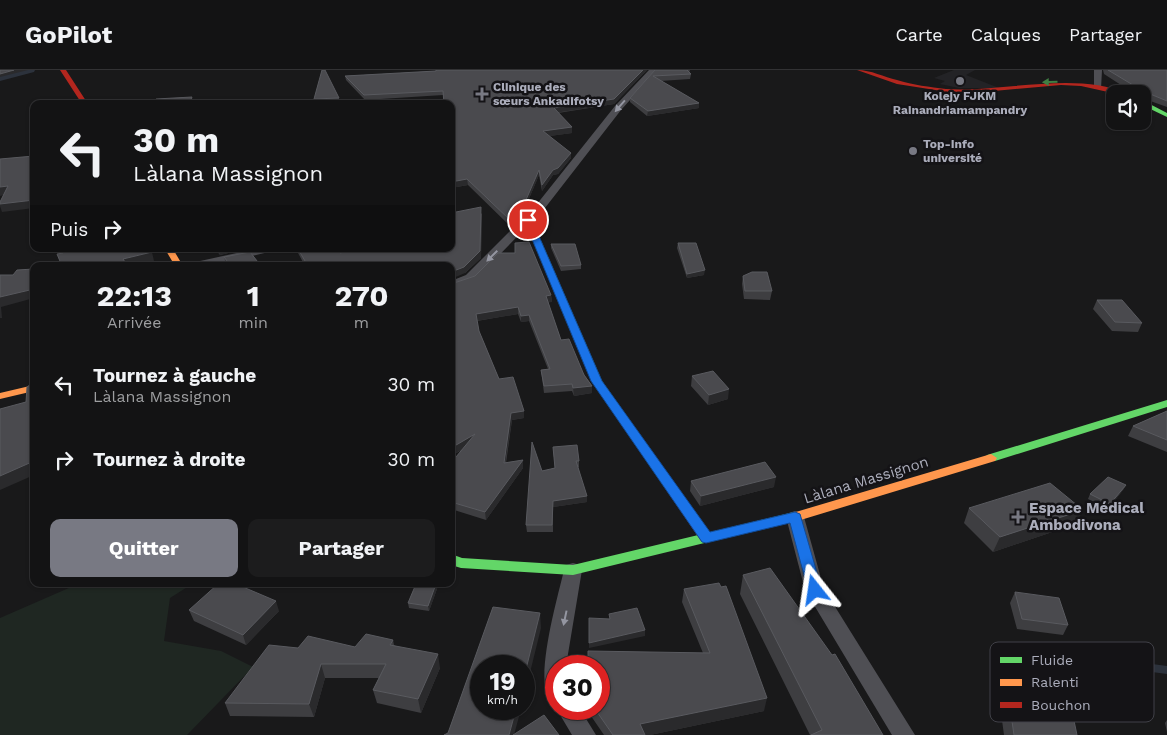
<!DOCTYPE html>
<html lang="fr">
<meta charset="utf-8">
<style>
body{margin:0;font-family:"Work Sans",sans-serif;background:#1c1c1d;color:#f1f3f6;height:100vh;display:flex;flex-direction:column;font-size:19px;white-space:nowrap}
*{box-sizing:border-box;margin:0}
p{font-size:16px;color:#9d9ea0}
.icon{flex:none;width:28px;height:28px;fill:none;stroke:currentColor;stroke-width:2;stroke-linecap:round;stroke-linejoin:round}
.map{position:relative;flex:1;overflow:hidden}
.panel{position:absolute;left:30px;top:192px;width:425px;height:325px;display:flex;flex-direction:column;background:#131314;border-radius:10px;box-shadow:0 1px 4px #0004,0 0 0 1px #323234}
.panel>*{flex:none}
.banner{position:absolute;left:30px;top:30px;width:425px;height:152px;border-radius:10px;box-shadow:0 1px 4px #0004,0 0 0 1px #323234;background:#131314;color:#f1f3f6;overflow:hidden}
.fabs{position:absolute;left:1106px;top:15px;display:grid;gap:10px}
.fabs a{display:grid;place-items:center;width:45px;height:45px;border-radius:10px;background:#131314;box-shadow:0 1px 4px #0004,0 0 0 1px #323234;font-size:25px}
.speed{position:absolute;left:470px;top:585px;display:flex;gap:10px;font-size:25px;font-weight:700;text-align:center}
.speed>*{display:grid;place-content:center;width:65px;height:65px;border-radius:50%;background:#131314;box-shadow:0 1px 4px #0004,0 0 0 1px #323234;line-height:1}
.speed small{font-size:12px;font-weight:400}
.speed .limit{border:8px solid #d22;background:#fff;color:#111}
.pin{position:absolute;display:grid;place-items:center;width:42px;height:42px;color:#fff;margin:-21px;border:2px solid #fff;border-radius:50%;box-shadow:0 1px 5px #0007}
.me{position:absolute;width:55px;margin:-28px;rotate:345deg;stroke-linejoin:round;filter:drop-shadow(0 0 4px #0008)}
.turn{display:flex;align-items:center;gap:18px;height:105px;padding:0 20px;font-size:22px}
.turn .icon{width:65px;height:65px;stroke-width:2.5}
.turn b{display:block;font-size:35px;line-height:42px}
.then{display:flex;align-items:center;height:48px;padding:0 20px;background:#0003;gap:10px;font-size:19px}
.eta{display:flex;justify-content:space-evenly;align-items:center;height:85px;text-align:center}
.eta b{font-size:30px;font-weight:700;line-height:35px}
.primary-button{display:flex;gap:10px;margin-top:auto;padding:10px 20px}
.primary-button a{flex:1;height:58px;border-radius:10px;background:#787983;color:#fff;font-size:20px;font-weight:700;line-height:58px;text-align:center}
.primary-button a+a{background:#1c1c1d;color:#f1f3f6}
ul{padding:0;list-style:none}
li{display:flex;align-items:center;gap:15px;height:75px;padding:0 20px}
li div{flex:1}
li b{display:block;font-size:19px}
li em{font-style:normal}
header{display:flex;align-items:center;gap:30px;box-sizing:border-box;height:70px;padding:0 25px;background:#131314;border-bottom:1px solid #323234}
header strong{font-size:24px}
nav{display:flex;gap:28px;margin-inline-start:auto;font-size:18px}
.map>svg:first-child{display:block}
</style>
<header>
<strong>GoPilot</strong>
<nav><a>Carte</a><a>Calques</a><a>Partager</a></nav>
</header>
<div class="map">
<svg width="1167" height="665" viewBox="0 0 1167 665">
<rect width="100%" height="100%" fill="#19191a"/>
<path fill="#232326" d="M954,0H975L966,5L999,18H959L940,14L945,11L934,8Z"/>
<path fill="#1f2722" d="M78,514H192L170,528L164,571L221,581L253,597L187,665H0V548Z"/>
<g fill="none" stroke-linecap="round" stroke-linejoin="round">
<path fill="#2c323c" fill-rule="evenodd" d="M1017,576L1167,596V604L1017,584L1014,583L1013,580L1014,577Z"/>
<path fill="#2c323c" fill-rule="evenodd" d="M18,0H35L34,2L0,11V5Z"/>
<path fill="#4f4f54" fill-rule="evenodd" d="M649,0H657L621,40L545,138L474,211L451,220V211L466,205L537,134L615,36Z
M1094,0H1102L1101,19L1094,17Z
M255,179H275L273,181L209,196H189L191,193Z
M795,441L801,443L804,447L824,519L915,665H892L805,520L786,447L789,443Z
M573,493L580,495L582,500L566,596H556V631L548,629C536,602 557,530 564,500L566,495Z
M556,638L580,639L596,665H572Z"/>
<path fill="#63d668" fill-rule="evenodd" d="M1142,30L1167,43V47L1142,35Z
M525,148L532,150L602,311L673,412L675,415L673,418H665L592,311L524,150Z
M1167,330V337L995,391H987L985,388L987,385Z
M794,442L799,444L801,447L799,450L573,505L461,498L451,495V484L462,488L573,495Z"/>
<path fill="#ff974d" fill-rule="evenodd" d="M165,179H173L183,196H175Z
M34,315V321L0,329V323Z
M991,384L997,388L995,391L794,452L789,450L787,447L789,444Z"/>
<path fill="#b3261e" fill-rule="evenodd" d="M60,0H66L88,34H82Z
M857,0C871,0 884,7 897,10C913,15 930,17 946,19C1000,23 1077,0 1127,24H1117L1081,16L1061,15L983,22H948L897,14Z
M669,411L673,412L711,465L713,468L711,471L706,473L701,471L663,415L665,412Z"/>
</g>
<path fill="#3e3e41" d="M436,0H647L614,34L558,43L572,57V63L549,66L571,83V88L558,104L553,105L542,121L539,105L522,145L519,148H514L511,157L468,115L451,118V34L443,25L365,30L346,10L345,6L436,1Z
M655,0H690L689,3L691,4L690,9L660,11L699,33V38L647,46L630,32V28Z
M1103,0H1167V37L1142,28V24H1135L1104,4Z
M339,28V31L315,33L314,29Z
M482,143L481,188L465,203L451,196H305L297,181L294,182L292,179H337L340,183L451,179Z
M678,173L704,205L687,208L677,178Z
M551,174L581,195V199L561,201L551,178Z
M215,179H245L220,185Z
M224,187L261,196H228L226,194Z
M743,206L772,221L770,230L744,229L742,214Z
M451,214L551,225L552,232H548L561,270L592,316V323L574,326L572,321L544,323L541,300L548,299L529,251L521,252L518,244L477,251L479,261L499,309L524,348L512,350L506,393L523,390V398L486,450L451,439V393L462,380L451,386Z
M1097,230L1142,253L1138,262L1112,261L1093,239Z
M692,306L728,329L708,335L691,316Z
M1167,341V382L1128,366L1133,356Z
M553,377L579,391V397H578L587,432L553,437V462H527L526,455L542,401L555,398Z
M691,411L774,417L700,436L690,421Z
M1126,415L1123,420L1108,439L1088,429L1090,424Z
M969,438L1076,454L993,482L964,453Z
M743,505L883,665H810L740,524Z
M438,516L429,541L409,538L408,533Z
M684,519L764,641L650,665H604L591,646L585,644L582,639H599L703,583L682,532Z
M1015,522L1068,555L1063,565L1017,559L1010,533Z
M189,540L279,541L246,575L194,551Z
M393,570L394,575L440,598L421,643L377,633L373,620L379,608H325L314,647L230,646L225,633L298,578L355,577Z
M1003,590L1077,665H1004L996,606Z
M1167,650V662L1165,653Z"/>
<path fill="#2a2a2c" d="M14,0H28L0,7V4Z
M643,0H647L614,34L554,43V38Z
M192,27L193,32L192,34H189Z
M699,33V38L647,46L648,41Z
M572,57V63L543,67V61Z
M571,83V88L558,104L553,105L542,121V115L553,100Z
M539,100V105L522,145L519,148V142Z
M467,109L468,115L451,118V112Z
M8,116L12,123L0,126V117Z
M34,130V138L2,142L0,136V134Z
M481,137V188L465,203L451,209V202Z
M514,142V148L511,157V151Z
M218,179H245L220,185Z
M293,179H296L297,181L294,182Z
M152,182L154,191L132,196H107L123,189Z
M705,200L704,205L687,208V204Z
M34,219V228L1,237L2,248H0V227Z
M551,225L552,232L546,233V226Z
M518,237V244L476,251V244Z
M529,245V251L521,252V246Z
M592,316V323L574,326L573,318Z
M729,319L728,329L708,335L709,325Z
M524,341V348L512,350L504,400V393L511,343Z
M475,364L476,371L451,386V378Z
M523,390V398L486,450L485,442Z
M34,391V405L0,420V406Z
M776,407L774,417L700,436L701,426Z
M1126,415L1123,420L1108,439L1110,434Z
M587,426V432L553,437V462V431Z
M1083,440L1076,454L993,482L1000,467Z
M436,514H438V516L429,541L428,536Z
M276,531L279,541L246,575L243,565Z
M540,543L541,558L524,627V607Z
M645,560V566L589,578V573Z
M438,584L440,598L421,643L418,629Z
M321,594L325,608L314,647L309,634Z
M767,628L764,641L650,665H639L640,654Z
M516,639H521L514,665H509Z"/>
<path fill="#4a4a4e" stroke="#595a5f" d="M0,0H14L0,4Z
M322,0H325L339,28L314,29Z
M436,0H643L614,29L554,38L572,57L543,61L571,83L558,98L553,100L542,115L539,100L522,139L519,142H514L511,151L467,109L451,112V34H444L443,21L364,25L345,6L436,1Z
M655,0H687L691,4L653,6L699,33L648,41L630,28Z
M1108,0H1167V31L1143,21Z
M192,27L189,34H156V29Z
M34,86V130L0,134V132L8,116L0,117V89Z
M481,137L480,181L464,197L451,202V196H308L298,179H337L340,183L358,179H451V143Z
M529,172L551,225L546,226L561,270L569,269L584,305L592,316L573,318L572,314L544,316L541,300L550,299L529,245L521,246L518,237L476,244L479,261L499,309L513,307L524,341L511,343L504,393L523,390L485,442L451,432V393L475,364L451,378V214L475,206L498,183H515V173Z
M678,173H696L705,200L687,204Z
M551,174H575L581,195L561,196Z
M62,179H149L152,182L123,189L125,192L107,196H62L57,184L63,183Z
M250,182L261,196H231L224,187Z
M34,199V219L0,227V205H13L17,200Z
M752,202H767L772,221H745L743,206Z
M1097,230H1122L1142,253L1115,252Z
M713,301L729,319L709,325L692,306Z
M31,314H34V391L0,406V339L26,332L27,317Z
M1167,341V370L1133,356Z
M532,372L542,401L555,398L553,377L577,375L579,391H576L587,426L553,431L552,455H526Z
M765,392L776,407L701,426L691,411Z
M1108,407L1126,415L1110,434L1090,424Z
M1050,413L1083,440L1000,467L969,438Z
M770,498L832,585L835,584L883,665H811L822,660L743,505Z
M719,513L721,517L726,516L767,628L640,654L645,665H613L595,639H599V596H588V581L710,583L684,519Z
M218,514H236L276,531L243,565L189,540Z
M416,514H436L428,536L408,533Z
M1015,522L1059,528L1068,555L1022,549Z
M493,537L540,543L524,607V596H481V639H516L509,665H444L448,663Z
M637,538L645,560L589,573V548L610,549L609,544Z
M366,564L393,570L390,575L438,584L418,629L373,620L386,594H321L309,634L225,633L269,575L298,578L308,566L355,577Z
M1003,590L1064,603L1077,665H1014Z
M544,645L559,665H513Z"/>
<defs><path id="oneway-solid" d="M-6-.8H1V-3.2L6.5 0L1 3.2V.8H-6Z" transform="scale(1.25)"/></defs>
<use fill="#3f7e43" href="#oneway-solid" transform="translate(1050 12) rotate(179)"/>
<g fill="#9496a1">
<use href="#oneway-solid" transform="translate(620 36) rotate(131)"/>
<use href="#oneway-solid" transform="translate(492 186) rotate(135)"/>
<use href="#oneway-solid" transform="translate(565 548) rotate(102)"/>
</g>
<path fill="#1a73e8" stroke="#114b97" d="M528,147L532,150L602,311L710,462L795,442L800,444L822,520L820,524L815,525L810,524L808,520L790,453L706,473L702,472L591,311L524,150Z"/>
<g fill="#787983" stroke="#141316" stroke-width="2">
<circle cx="960" cy="11" r="5"/>
<path d="M479.5 16.5h5v5h5v5h-5v5h-5v-5h-5v-5h5z"/>
<circle cx="913" cy="81" r="5"/>
<path d="M1015.5 439.5h5v5h5v5h-5v5h-5v-5h-5v-5h5z"/>
</g>
<g text-anchor="middle" stroke-width="5" stroke-linejoin="round" paint-order="stroke">
<g font-size="12" font-weight="bold" fill="#abadbb" stroke="#141316" text-anchor="start">
<text x="493" y="21">Clinique des<tspan x="493" dy="14">sœurs Ankadifotsy</tspan></text>
<text x="960" y="30" text-anchor="middle">Kolejy FJKM<tspan x="960" dy="14">Rainandriamampandry</tspan></text>
<text x="923" y="78">Top-Info<tspan x="923" dy="14">université</tspan></text>
</g>
<g font-size="15" fill="#abadbb" stroke="#141316">
<text transform="translate(866 410) rotate(-17)" y="5">Làlana Massignon</text>
</g>
<g font-size="15" font-weight="bold" fill="#abadbb" stroke="#141316" text-anchor="start">
<text x="1029" y="443">Espace Médical<tspan x="1029" dy="17">Ambodivona</tspan></text>
</g>
</g>
<rect x="990" y="572" width="164" height="80" rx="8" fill="#141316" stroke="#414148" stroke-width="1"/>
<rect x="1000" y="587" width="22" height="6" fill="#63d668"/>
<rect x="1000" y="609" width="22" height="7" fill="#ff974d"/>
<rect x="1000" y="632" width="22" height="6" fill="#b3261e"/>
<g font-size="14" fill="#abadbb">
<text x="1031" y="595">Fluide</text>
<text x="1031" y="617">Ralenti</text>
<text x="1031" y="640">Bouchon</text>
</g>
</svg>
<div class="fabs">
<a><svg class="icon" aria-label="sound" viewBox="0 0 24 24"><path d="M4 9h4l5-4v14l-5-4H4zM17 9q2 3 0 6"/></svg></a>
</div>
<div class="speed"><div>19<small>km/h</small></div><div class="limit">30</div></div>
<div class="pin" style="left:528px;top:150px;background:#d93025"><svg class="icon" aria-label="arrive" viewBox="0 0 24 24"><path d="M6 21V4h12l-3 4 3 4H6"/></svg></div>
<svg class="me" style="left:815px;top:520px" viewBox="-20 -20 40 40"><path d="M0-17L14 15 0 8-14 15z" fill="#1a73e8" stroke="#fff" stroke-width="4"/></svg>
<div class="banner">
<div class="turn"><svg class="icon" aria-label="left" viewBox="0 0 24 24"><path d="M17 20v-9H6M10 6l-5 5 5 5"/></svg><div><b>30 m</b>Làlana Massignon</div></div>
<div class="then">Puis<svg class="icon" aria-label="right" viewBox="0 0 24 24"><path d="M7 20v-9h11M14 6l5 5-5 5"/></svg></div>
</div>
<section class="panel">
<div class="eta">
<div><b>22:13</b><p>Arrivée</p></div>
<div><b>1</b><p>min</p></div>
<div><b>270</b><p>m</p></div>
</div>
<ul>
<li><svg class="icon" aria-label="left" viewBox="0 0 24 24"><path d="M17 20v-9H6M10 6l-5 5 5 5"/></svg><div><b>Tournez à gauche</b><p>Làlana Massignon</p></div><em>30 m</em></li>
<li><svg class="icon" aria-label="right" viewBox="0 0 24 24"><path d="M7 20v-9h11M14 6l5 5-5 5"/></svg><div><b>Tournez à droite</b></div><em>30 m</em></li>
</ul>
<div class="primary-button"><a>Quitter</a><a>Partager</a></div>
</section>
</div>
